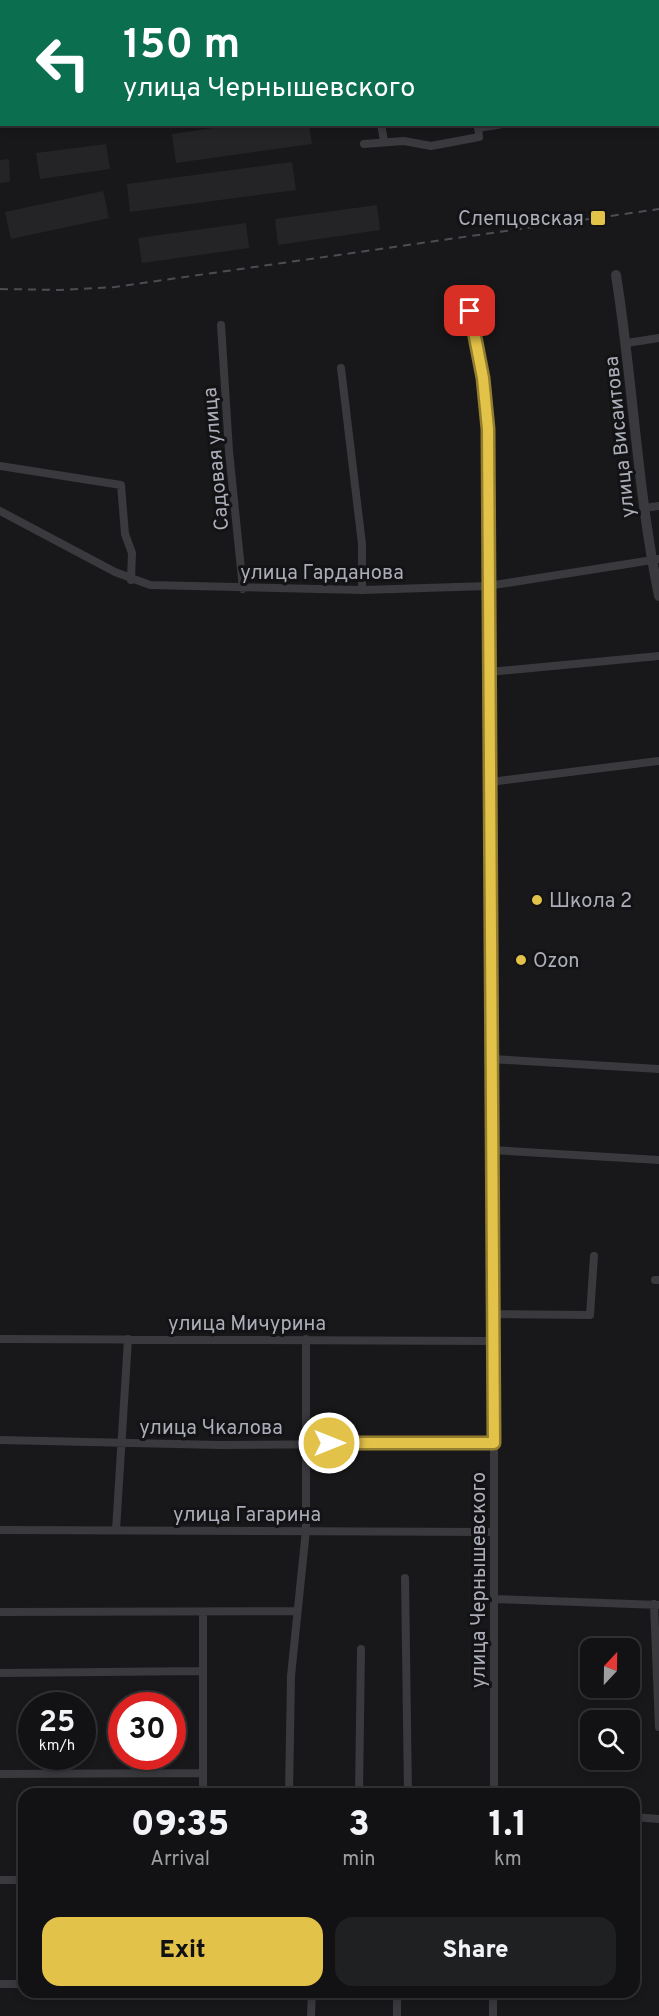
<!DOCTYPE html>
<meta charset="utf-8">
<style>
body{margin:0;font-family:Overpass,sans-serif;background:#1f2022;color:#f1f3f6;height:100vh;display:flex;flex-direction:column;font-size:22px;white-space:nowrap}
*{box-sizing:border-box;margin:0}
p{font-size:20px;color:#9c9ea0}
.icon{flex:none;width:33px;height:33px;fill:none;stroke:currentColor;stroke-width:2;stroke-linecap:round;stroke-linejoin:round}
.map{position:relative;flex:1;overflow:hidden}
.panel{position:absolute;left:18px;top:1788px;width:622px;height:210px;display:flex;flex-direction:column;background:#121214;border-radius:18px;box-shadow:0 3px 9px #0003,0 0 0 2px #313234}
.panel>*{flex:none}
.hud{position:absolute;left:0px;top:0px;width:660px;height:126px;box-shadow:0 3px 9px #0003,0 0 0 2px #313234;background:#0b6e4f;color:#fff;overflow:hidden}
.needle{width:39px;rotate:22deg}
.tools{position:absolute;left:580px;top:1638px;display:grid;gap:12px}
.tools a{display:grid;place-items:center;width:60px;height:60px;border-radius:12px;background:#121214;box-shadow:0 3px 9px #0003,0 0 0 2px #313234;font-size:30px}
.speed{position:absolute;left:18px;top:1692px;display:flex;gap:12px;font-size:30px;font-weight:700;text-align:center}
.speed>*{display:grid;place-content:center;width:78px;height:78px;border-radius:50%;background:#121214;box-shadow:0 3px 9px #0003,0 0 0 2px #313234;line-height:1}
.speed small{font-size:15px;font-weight:400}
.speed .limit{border:9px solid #d22;background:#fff;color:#111}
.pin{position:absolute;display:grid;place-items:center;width:51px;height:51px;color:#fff;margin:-26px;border-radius:12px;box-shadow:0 3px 9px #0006}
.me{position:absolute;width:66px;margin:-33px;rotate:90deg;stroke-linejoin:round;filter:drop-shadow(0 0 4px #0008)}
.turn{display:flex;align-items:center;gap:21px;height:126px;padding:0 24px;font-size:27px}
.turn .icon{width:78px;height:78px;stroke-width:2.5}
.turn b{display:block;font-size:42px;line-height:51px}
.eta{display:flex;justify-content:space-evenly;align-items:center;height:102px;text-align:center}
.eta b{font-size:36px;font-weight:800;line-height:42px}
.action{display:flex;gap:12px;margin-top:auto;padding:12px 24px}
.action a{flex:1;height:69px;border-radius:18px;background:#e2c248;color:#111;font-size:24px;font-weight:800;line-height:69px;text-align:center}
.action a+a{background:#1f2022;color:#f1f3f6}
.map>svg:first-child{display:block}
</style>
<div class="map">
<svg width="659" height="2016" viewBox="0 0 659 2016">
<rect width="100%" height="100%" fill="#18181a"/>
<path fill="#242427" d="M240,124L309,125L312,144L176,163L172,134Z
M106,144L110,169L40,179L36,153Z
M9,159L10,182L0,183V160Z
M292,162L296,190L130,212L127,184Z
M103,191L109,218L11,239L5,212Z
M377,205L380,230L278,245L275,219Z
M246,223L249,248L142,263L138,238Z"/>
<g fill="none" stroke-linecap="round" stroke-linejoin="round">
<path stroke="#39393e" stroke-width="8" d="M462,0V2
M658,101H659
M381,124L384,141
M478,128L503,124
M364,144L404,141L431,146L479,137L478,124
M465,289L483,378L488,429L494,1329V1794
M221,325L229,451L243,589
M627,343L659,338
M341,368L362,544V590
M0,466L121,485L125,534L132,553L131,580
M644,508L659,506
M0,511L115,572L150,585L362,590L488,586L659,559
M489,672L659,656
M490,782L659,761
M491,1059L659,1069
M492,1150L659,1160
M655,1280H659
M494,1314L590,1315L594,1256
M0,1339L494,1341
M0,1440L220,1445L494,1443
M0,1530L494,1532
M116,1530L128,1339
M405,1578L408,1794
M494,1599L659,1605
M654,1604L659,1727
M0,1612L297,1611
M0,1673L203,1671
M0,1774L203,1773
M203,1794V1613
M289,1794L291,1676L306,1530V1339
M359,1794L361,1649
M634,1817L659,1819
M0,1880H24
M0,1984H24
M311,2016L312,1992
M397,2016V1992
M493,2016V1992"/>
<path stroke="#39393e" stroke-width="10" d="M616,275C633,381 637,490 659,596"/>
<path stroke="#4c4d53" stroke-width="2" stroke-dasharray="8 6" stroke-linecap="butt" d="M0,289L60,290L115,287L659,209"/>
</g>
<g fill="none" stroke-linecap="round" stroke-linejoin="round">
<defs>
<path id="route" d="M329,1443H494L488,429L483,378L470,311"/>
</defs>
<use href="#route" stroke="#937e2f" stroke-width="15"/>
<use href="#route" stroke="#e2c248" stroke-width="10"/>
</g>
<g fill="#e2c248" stroke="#131315" stroke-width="2">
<rect x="590" y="210" width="16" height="16" rx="3"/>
<circle cx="537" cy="900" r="6"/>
<circle cx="521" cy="960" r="6"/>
</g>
<g text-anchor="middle" stroke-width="6" stroke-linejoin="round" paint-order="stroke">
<g font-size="20" fill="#abaeb8" stroke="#131315" text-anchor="start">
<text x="584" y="225" text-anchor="end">Слепцовская</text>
<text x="549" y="907">Школа 2</text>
<text x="533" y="967">Ozon</text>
</g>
<g font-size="20" fill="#abaeb8" stroke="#131315">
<text transform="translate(619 437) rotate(-96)" y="7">улица Висаитова</text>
<text transform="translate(215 459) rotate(-95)" y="7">Садовая улица</text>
<text x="322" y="579">улица Гарданова</text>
<text x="247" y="1330">улица Мичурина</text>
<text x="211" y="1434">улица Чкалова</text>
<text x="247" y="1521">улица Гагарина</text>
<text transform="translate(478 1580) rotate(-90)" y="7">улица Чернышевского</text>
</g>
</g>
</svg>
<div class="tools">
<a><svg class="needle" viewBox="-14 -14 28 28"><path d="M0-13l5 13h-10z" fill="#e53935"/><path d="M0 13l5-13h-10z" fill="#9c9ea0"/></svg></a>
<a><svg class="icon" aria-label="search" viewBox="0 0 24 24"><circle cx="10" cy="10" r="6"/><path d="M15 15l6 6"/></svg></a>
</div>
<div class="speed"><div>25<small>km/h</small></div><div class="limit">30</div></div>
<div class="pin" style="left:470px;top:311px;background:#d93025"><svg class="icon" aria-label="arrive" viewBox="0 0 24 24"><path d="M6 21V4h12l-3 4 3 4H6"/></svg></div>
<svg class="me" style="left:329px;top:1443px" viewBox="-20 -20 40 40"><circle r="17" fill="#e2c248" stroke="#fff" stroke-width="3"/><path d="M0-11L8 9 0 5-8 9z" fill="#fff"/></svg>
<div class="hud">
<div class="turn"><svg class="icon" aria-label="left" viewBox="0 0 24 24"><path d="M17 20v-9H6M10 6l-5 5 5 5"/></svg><div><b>150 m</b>улица Чернышевского</div></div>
</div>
<section class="panel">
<div class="eta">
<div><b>09:35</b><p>Arrival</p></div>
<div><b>3</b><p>min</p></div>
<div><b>1.1</b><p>km</p></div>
</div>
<div class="action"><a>Exit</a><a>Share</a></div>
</section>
</div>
